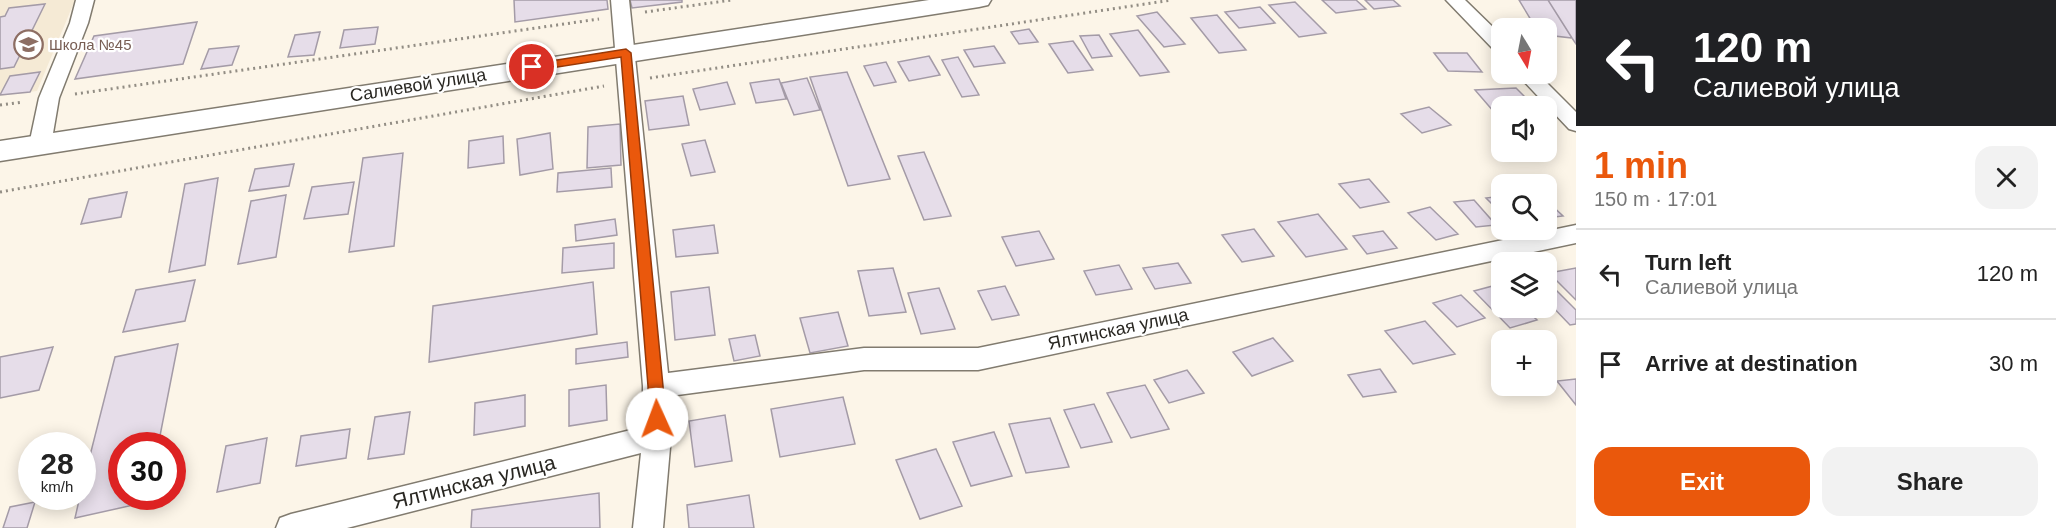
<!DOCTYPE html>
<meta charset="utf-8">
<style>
body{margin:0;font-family:Arial,sans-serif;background:#f2f2f2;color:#222;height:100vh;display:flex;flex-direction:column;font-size:22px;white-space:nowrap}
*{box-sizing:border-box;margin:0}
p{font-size:20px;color:#767676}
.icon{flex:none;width:33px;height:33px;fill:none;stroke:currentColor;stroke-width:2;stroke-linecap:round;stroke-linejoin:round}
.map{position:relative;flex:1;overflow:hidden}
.details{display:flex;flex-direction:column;background:#fff;width:480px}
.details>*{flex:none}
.banner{background:#202124;color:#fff;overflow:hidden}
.needle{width:39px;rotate:170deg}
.buttons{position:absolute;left:1491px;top:18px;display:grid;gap:12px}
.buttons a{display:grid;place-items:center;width:66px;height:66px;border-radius:12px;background:#fff;box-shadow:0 3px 15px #0003;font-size:30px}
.speed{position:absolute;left:18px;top:432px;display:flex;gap:12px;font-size:30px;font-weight:700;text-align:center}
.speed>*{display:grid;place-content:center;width:78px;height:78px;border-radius:50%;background:#fff;box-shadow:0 3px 15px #0003;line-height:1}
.speed small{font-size:15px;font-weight:400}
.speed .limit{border:9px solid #d22;background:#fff;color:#111}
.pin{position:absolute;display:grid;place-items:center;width:51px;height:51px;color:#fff;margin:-26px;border:3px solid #fff;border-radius:50%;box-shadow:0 2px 6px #0007}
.me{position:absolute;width:66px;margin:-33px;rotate:358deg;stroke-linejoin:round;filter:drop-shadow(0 0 4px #0008)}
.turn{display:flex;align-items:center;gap:21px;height:126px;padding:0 18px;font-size:27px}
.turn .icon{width:78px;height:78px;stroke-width:2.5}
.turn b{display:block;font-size:42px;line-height:51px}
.round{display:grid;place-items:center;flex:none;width:63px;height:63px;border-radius:18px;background:#f2f2f2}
.headline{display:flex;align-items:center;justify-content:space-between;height:102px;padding:0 18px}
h1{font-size:36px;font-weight:800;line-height:45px;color:#ea580c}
.action{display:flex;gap:12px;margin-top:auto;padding:12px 18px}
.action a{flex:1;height:69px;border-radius:18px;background:#ea580c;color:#fff;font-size:24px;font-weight:800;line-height:69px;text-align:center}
.action a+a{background:#f2f2f2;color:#222}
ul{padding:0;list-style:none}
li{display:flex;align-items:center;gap:18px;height:90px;padding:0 18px;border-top:2px solid #e0e0e0}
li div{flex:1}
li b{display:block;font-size:22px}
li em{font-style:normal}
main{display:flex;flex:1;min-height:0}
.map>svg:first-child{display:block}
</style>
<main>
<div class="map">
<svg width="1576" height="528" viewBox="0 0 1576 528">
<rect width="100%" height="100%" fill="#fcf5e8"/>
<path fill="#f5ead5" d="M0,0H75L37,91L0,96Z"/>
<path fill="#e6dde9" stroke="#a49ba7" stroke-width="1.5" d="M514,0H607L608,9L515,22Z
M630,0H682V2L632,8Z
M1322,0H1356L1366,9L1336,13Z
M1365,0H1393L1400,6L1374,9Z
M1519,0H1548L1572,38L1546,35V28H1518L1515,24L1534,25Z
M1548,0H1576V44L1572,38Z
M1295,2L1326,33L1299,37L1269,5Z
M45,4L14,67L0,69V17L5,16L9,8Z
M1260,7L1275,23L1239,28L1225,12Z
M1157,12L1185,44L1164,47L1137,16Z
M1217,15L1246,50L1219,53L1191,18Z
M197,22L183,64L75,79L94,36Z
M378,27L375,44L340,48L344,30Z
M1029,29L1038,42L1019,44L1011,32Z
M1138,30L1169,72L1140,76L1110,34Z
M320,32L314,55L288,57L295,35Z
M1099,35L1112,56L1092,58L1080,36Z
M1073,41L1093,70L1068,73L1049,44Z
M239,46L232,65L201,69L209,49Z
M994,46L1005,63L974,67L964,50Z
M1434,53H1467L1482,72L1448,71Z
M929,56L940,75L909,81L898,62Z
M958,57L979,95L962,97L942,60Z
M886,62L896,82L874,86L864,66Z
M40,72L30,92L0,95L10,76Z
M847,72L890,179L848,186L810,77Z
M807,78L820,110L794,115L781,83Z
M779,79L786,99L756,103L750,83Z
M727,82L735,104L700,110L693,89Z
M1516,88L1534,106H1502V112H1494L1475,90Z
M683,96L689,125L649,130L645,101Z
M1429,107L1451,125L1422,133L1401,114Z
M620,124L621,165L587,168L588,127Z
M550,133L553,169L520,175L517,139Z
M503,136L504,163L468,168L469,141Z
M705,140L715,172L691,176L682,144Z
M924,152L951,216L924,220L898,156Z
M403,153L394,246L349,252L363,158Z
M294,164L289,186L249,191L255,169Z
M611,168L612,187L557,192L558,173Z
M218,178L205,265L169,272L185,184Z
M1369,179L1389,202L1360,208L1339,184Z
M354,182L348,214L304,219L312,187Z
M127,192L121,217L81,224L89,199Z
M286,195L276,257L238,264L251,201Z
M1502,196V214L1486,198Z
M1474,200L1496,225L1476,227L1454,202Z
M1546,200L1563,216L1546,218Z
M1430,207L1458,234L1436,240L1408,213Z
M1318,214L1347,249L1306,257L1278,222Z
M615,219L617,235L576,241L575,225Z
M714,225L718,253L676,257L673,230Z
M1254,229L1274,256L1242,262L1222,235Z
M1039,231L1054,259L1016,266L1002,237Z
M1383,231L1397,248L1367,254L1353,236Z
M614,243V268L562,273L563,248Z
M1178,263L1191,283L1155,289L1143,268Z
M1119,265L1132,289L1096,295L1084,271Z
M893,268L906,312L869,316L858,271Z
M1576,268V300L1549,273Z
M195,280L185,321L123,332L136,290Z
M1546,280L1576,310V324L1570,325L1546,300Z
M593,282L597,334L429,362L433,306Z
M1500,284L1502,308H1524L1537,320L1510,328L1474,291Z
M1005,286L1019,315L992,320L978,291Z
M709,287L715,335L675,340L671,292Z
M939,288L955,329L921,334L908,293Z
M1461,295L1485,318L1457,327L1433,303Z
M838,312L848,346L810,353L800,318Z
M1425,321L1455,354L1413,364L1385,331Z
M755,335L760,356L734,361L729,339Z
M1273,338L1293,361L1252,376L1233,352Z
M627,342L628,357L576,364V349Z
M178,344L158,446H122V496H148L147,502L75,518L80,496H82V487L115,357Z
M53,347L39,390L0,398V357Z
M1380,369L1396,392L1363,397L1348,375Z
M1187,370L1204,393L1169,403L1154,380Z
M1576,379V405L1557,381Z
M606,385L607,420L569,426V390Z
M1145,385L1169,429L1131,438L1107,393Z
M525,395V426L474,435L475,403Z
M843,397L855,444L780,457L771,409Z
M1094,404L1112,442L1081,448L1064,410Z
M410,412L404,454L368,459L375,417Z
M725,415L732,461L695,467L689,421Z
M1050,418L1069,467L1026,473L1009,424Z
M350,429L346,458L296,466L301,436Z
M994,432L1012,476L971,486L953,442Z
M267,438L260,483L217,492L226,446Z
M936,449L962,506L920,519L896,460Z
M599,493L600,528H471L472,510Z
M749,495L754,528H689L687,505Z
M35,502L27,528H3L10,507Z"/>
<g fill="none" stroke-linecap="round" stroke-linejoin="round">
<defs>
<path id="minor" d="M76,0H94L88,23L59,98L51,145L48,150L40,152L32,150L29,145L39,98L70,23Z
M611,0H629L668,373L864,348H978L1576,225V243L978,370H864L670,396L671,436L663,528H633L641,453L347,528H276L280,518L291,514L643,427V386Z
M1446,0H1465L1502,36V53L1495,51Z
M1517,74H1538L1576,112V131L1569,129Z"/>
<path id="secondary" d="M929,0H991L988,5L979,7L0,161V141Z"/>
</defs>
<use href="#minor" stroke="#817b6f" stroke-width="3"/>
<use href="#secondary" stroke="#817b6f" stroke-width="3"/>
<path stroke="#928d84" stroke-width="3" stroke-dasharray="2 4" stroke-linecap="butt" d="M645,12L732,0
M650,78L1172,0
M75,94L599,19
M0,105L23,102
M0,192L604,86"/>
<use href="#minor" fill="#fff" fill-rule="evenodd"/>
<use href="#secondary" fill="#fff" fill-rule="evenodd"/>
</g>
<path fill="#ea580c" stroke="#983908" stroke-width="1.5" d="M626,49L631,53L663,386L665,419L662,424L657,426L651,424L649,419L648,386L621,57L532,71L526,67L532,64Z"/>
<defs>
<symbol id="school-ring" viewBox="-11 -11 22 22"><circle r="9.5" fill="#fff" stroke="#8d6e63" stroke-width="1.5"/><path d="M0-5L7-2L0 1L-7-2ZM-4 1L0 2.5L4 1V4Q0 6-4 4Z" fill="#8d6e63"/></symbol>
</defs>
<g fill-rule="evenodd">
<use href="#school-ring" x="12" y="28" width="33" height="33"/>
</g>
<g text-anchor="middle" stroke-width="4.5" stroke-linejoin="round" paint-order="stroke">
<g font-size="15" fill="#785e54" stroke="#fff" text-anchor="start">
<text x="49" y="50">Школа №45</text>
</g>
<g font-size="18" fill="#292722" stroke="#fff">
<text transform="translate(418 85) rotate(-9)" y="6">Салиевой улица</text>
<text transform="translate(1118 329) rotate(-12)" y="6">Ялтинская улица</text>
</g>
<g font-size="21" fill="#292722" stroke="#fff">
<text transform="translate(474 482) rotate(-14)" y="7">Ялтинская улица</text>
</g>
</g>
</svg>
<div class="buttons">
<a><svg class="needle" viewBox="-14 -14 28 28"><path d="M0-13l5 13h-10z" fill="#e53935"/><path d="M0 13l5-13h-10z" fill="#767676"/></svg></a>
<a><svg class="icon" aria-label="sound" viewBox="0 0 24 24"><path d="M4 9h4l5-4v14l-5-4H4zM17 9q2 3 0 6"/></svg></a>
<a><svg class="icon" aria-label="search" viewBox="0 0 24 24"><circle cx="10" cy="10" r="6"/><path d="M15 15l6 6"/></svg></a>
<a><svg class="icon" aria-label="layers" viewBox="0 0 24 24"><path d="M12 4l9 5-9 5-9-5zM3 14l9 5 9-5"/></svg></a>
<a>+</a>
</div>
<div class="speed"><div>28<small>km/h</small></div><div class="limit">30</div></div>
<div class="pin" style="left:532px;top:67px;background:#d93025"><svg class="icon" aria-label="arrive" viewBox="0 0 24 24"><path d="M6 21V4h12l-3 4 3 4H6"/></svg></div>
<svg class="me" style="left:657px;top:419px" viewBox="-20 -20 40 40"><circle r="19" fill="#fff"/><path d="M0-13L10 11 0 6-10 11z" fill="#ea580c"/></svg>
</div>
<section class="details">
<div class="banner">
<div class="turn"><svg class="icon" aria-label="left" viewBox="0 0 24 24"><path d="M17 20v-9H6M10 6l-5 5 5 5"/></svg><div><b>120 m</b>Салиевой улица</div></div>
</div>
<div class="headline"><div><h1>1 min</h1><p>150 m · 17:01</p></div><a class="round"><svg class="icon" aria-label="close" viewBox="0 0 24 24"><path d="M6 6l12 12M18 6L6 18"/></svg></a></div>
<ul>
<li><svg class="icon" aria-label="left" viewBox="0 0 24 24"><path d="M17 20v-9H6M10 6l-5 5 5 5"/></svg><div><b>Turn left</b><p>Салиевой улица</p></div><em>120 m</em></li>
<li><svg class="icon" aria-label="arrive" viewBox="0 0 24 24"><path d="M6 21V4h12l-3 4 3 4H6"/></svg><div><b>Arrive at destination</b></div><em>30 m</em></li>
</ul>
<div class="action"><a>Exit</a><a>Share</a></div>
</section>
</main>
